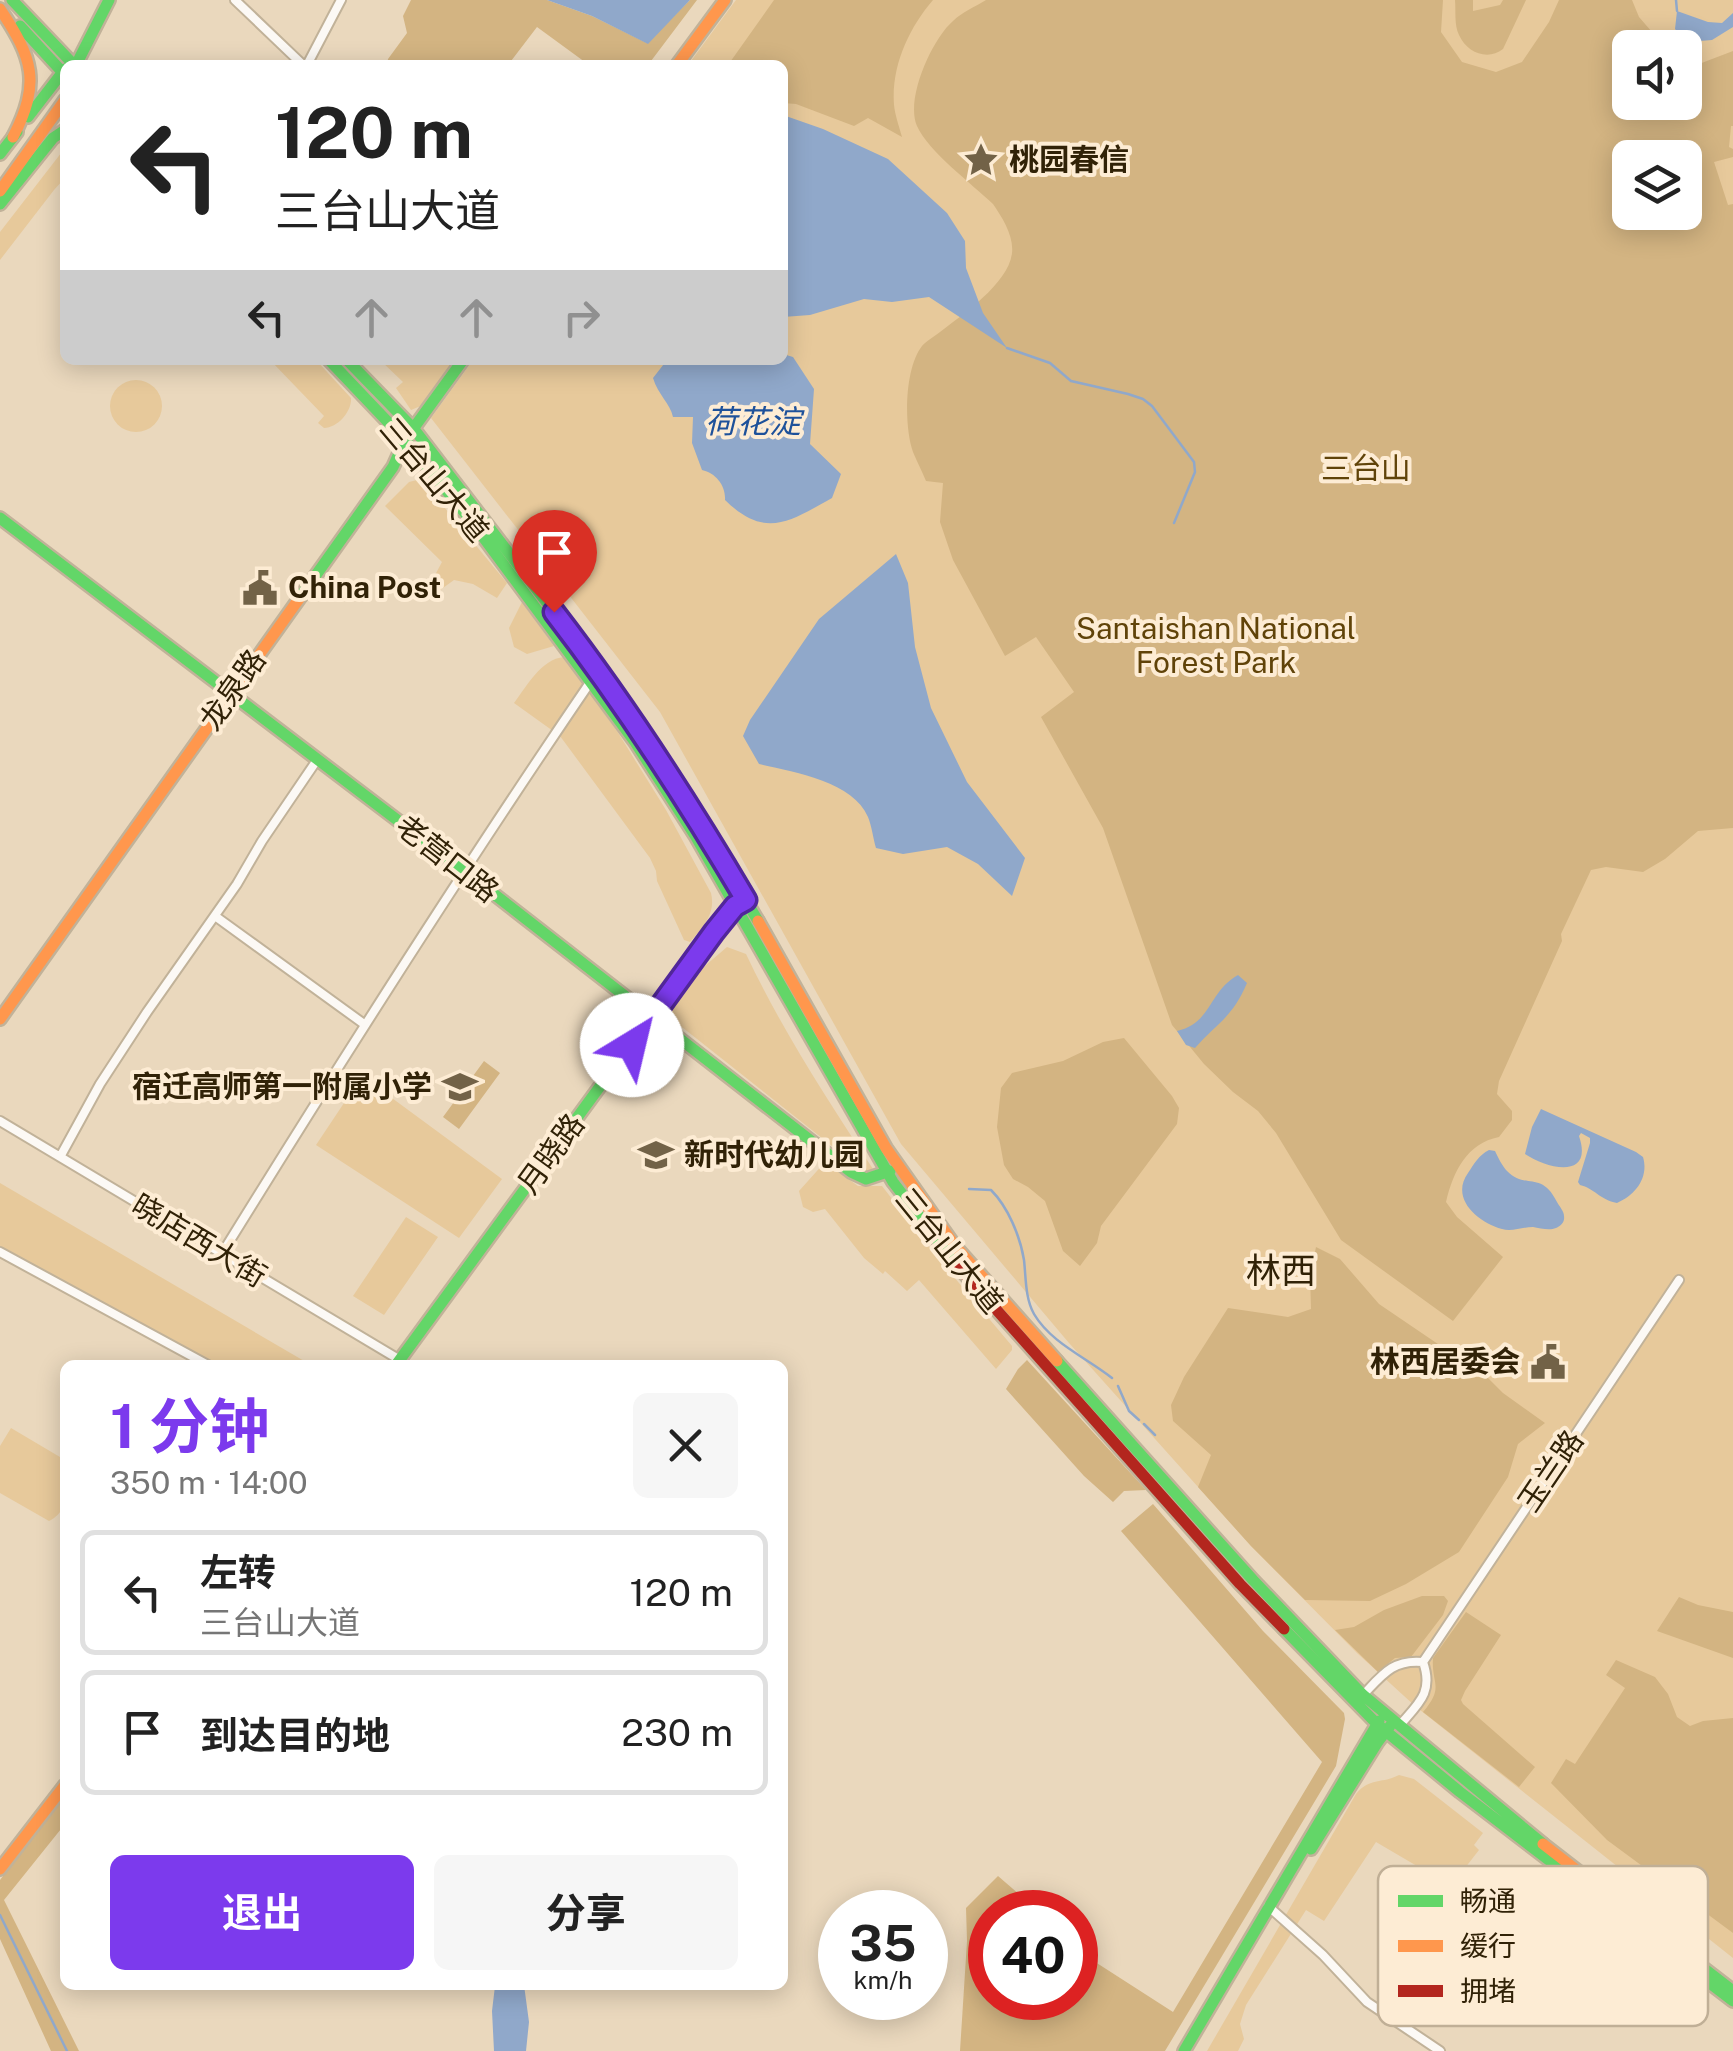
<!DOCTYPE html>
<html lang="zh">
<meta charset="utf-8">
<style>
body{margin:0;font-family:"Public Sans","Noto Sans SC",sans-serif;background:#f6f6f6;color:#222;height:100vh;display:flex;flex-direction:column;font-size:38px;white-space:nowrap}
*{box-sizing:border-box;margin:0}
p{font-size:32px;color:#767676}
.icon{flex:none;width:55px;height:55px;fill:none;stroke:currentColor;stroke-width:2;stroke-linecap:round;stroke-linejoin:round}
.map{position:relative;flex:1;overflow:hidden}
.side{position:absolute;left:60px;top:1360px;width:728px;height:630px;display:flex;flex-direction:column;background:#fff;border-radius:15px;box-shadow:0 5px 25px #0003}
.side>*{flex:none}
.top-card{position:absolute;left:60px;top:60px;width:728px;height:305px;border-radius:15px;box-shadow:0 5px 25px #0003;background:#fff;color:#222;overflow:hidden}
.buttons{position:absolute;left:1612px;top:30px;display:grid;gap:20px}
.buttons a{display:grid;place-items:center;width:90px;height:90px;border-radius:15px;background:#fff;box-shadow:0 5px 25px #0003;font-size:50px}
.speed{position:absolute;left:818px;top:1890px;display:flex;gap:20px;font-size:50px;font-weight:700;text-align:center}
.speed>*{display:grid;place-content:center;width:130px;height:130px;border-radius:50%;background:#fff;box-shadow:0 5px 25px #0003;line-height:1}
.speed small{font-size:25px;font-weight:400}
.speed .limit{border:15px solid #d22;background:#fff;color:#111}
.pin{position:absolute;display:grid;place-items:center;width:85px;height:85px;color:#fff;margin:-102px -42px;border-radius:50% 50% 50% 0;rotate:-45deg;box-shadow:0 0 10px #0007}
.pin .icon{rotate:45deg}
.me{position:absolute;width:110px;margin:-55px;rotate:36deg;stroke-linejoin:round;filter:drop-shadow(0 0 8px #0008)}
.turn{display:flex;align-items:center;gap:35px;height:210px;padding:0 50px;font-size:45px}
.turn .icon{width:130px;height:130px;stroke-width:2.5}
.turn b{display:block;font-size:70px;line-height:85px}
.lanes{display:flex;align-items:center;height:95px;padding:0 50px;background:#0003;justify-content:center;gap:50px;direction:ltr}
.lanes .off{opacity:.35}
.round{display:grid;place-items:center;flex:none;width:105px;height:105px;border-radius:15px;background:#f6f6f6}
.headline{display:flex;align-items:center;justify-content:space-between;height:170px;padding:0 50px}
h1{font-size:60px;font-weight:700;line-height:75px;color:#7c3aed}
.button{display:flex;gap:20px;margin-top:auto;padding:20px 50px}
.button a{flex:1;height:115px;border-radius:15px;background:#7c3aed;color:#fff;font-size:40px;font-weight:700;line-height:115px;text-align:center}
.button a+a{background:#f6f6f6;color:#222}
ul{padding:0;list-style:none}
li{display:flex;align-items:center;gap:30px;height:125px;margin:0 20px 15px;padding:0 30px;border:5px solid #e0e0e0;border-radius:15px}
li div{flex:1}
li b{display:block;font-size:38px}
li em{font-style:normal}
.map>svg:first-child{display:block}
</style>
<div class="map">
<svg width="1733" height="2051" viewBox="0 0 1733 2051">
<rect width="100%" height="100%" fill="#ead8bd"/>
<path fill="#e7c99b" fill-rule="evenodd" d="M736,0H1733V1958L1415,1706L1357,1653L1251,1546L1069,1343L901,1144L660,712L431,418L473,360H782V65H688ZM1630,48H1685V102H1630ZM1630,158H1685V212H1630Z
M65,148V182L63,180L54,190L0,260V232Z
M270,360H316L351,398C352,411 338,428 324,428L318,423L324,416Z
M380,360H396L401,363L404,360H459L428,403L411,410L396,388L403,382Z
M110 406a26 26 0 1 1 52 0a26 26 0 1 1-52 0Z
M417,480L425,484L507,583L497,598L473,584L454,580L436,593L428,588L442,562L385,506L409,482Z
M522,602L554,646L527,654L514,647L509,628Z
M564,657L617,731L666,810L711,893C716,914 703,927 690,942L684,940L657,881L656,871L650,858L560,736L514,703C527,686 541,659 564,657Z
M727,947L746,954C782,1030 827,1099 873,1169L872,1173H866L668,1016L699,971Z
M362,1076L502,1179L459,1238L316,1145Z
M825,1162L858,1186H882L938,1258L1012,1346V1350L996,1369L919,1280L907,1291L885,1271L883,1274L864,1258L825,1209L813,1212L803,1207L799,1191Z
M0,1183L311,1365H215L0,1247Z
M406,1217L438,1237L384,1315L353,1296Z
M11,1428L65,1460C65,1484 73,1509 49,1521L0,1493V1446Z
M1399,1775L1414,1779L1483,1833L1474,1845L1479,1850L1451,1886L1376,1842L1324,1921L1306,1910L1246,2005L1240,2024L1244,2039L1238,2051H1207L1356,1794C1370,1777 1382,1784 1399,1775Z"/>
<path fill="#d3b482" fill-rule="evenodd" d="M411,0H547L592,16L647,43L690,0H697L648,65H589L537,27L508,65H387L388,59L407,33L403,16Z
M774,0H933C909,28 891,66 894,105C895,115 899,126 902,137L868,118L854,126L796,104L783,103L782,65H728Z
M986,0H1443L1441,32L1462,62L1496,72L1522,62L1549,22L1559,0H1632L1639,17L1665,47L1630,48V102H1685V66L1699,64L1733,51V126H1731L1729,147L1733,149V157L1714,162L1728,205L1733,204V828L1698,831L1665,859L1643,872L1606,867L1591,870L1561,934L1562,941L1499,1081L1497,1094L1512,1111V1120L1499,1137C1467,1143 1453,1172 1446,1202L1457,1217L1503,1257L1453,1321L1341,1240L1276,1133L1258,1111L1233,1092L1204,1064L1172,1025L1103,828L1041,717L1074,692L1036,637L1005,656L953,560L940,522L943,483L926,481C922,471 917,462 913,452C904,427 904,369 922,346C926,341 934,337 940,332C962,315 1009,283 1012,253C1014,236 1002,217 993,204C972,184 928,151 917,126C905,99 932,39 953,21C962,12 975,7 986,0ZM1630,158H1685V212H1630Z
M1455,0H1473V11L1500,5L1503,0H1526L1503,49C1488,61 1467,53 1459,35C1454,25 1456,11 1455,0Z
M1124,1038L1172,1096L1179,1108L1177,1124L1101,1226L1097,1243L1080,1266L1063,1251L1045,1201L1028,1187L1013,1179L1004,1165L997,1127L1001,1088L1012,1073L1063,1061L1103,1042Z
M484,1061L500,1073L459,1129L443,1117Z
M1316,1247L1340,1259L1379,1304L1488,1378L1503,1393L1545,1423L1518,1444L1508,1477L1459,1552L1406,1584L1370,1601L1305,1600L1251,1546L1198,1487L1211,1455L1173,1421L1171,1405L1184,1377L1228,1308L1288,1317L1311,1309L1310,1275Z
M1027,1360L1146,1490L1124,1491L1113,1502L1084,1476L1006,1389L1018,1369Z
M1153,1504L1263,1631L1344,1713L1345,1719L1336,1766L1165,2051H960L967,1941L966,1908L998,1876L1040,1912H990V1998H1075V1949L1173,2012L1322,1762L1121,1531Z
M1422,1596H1444L1448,1601L1443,1615L1411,1657L1395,1658L1378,1672L1335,1630L1354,1627L1384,1610Z
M1679,1597L1698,1605L1733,1612V1658L1657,1631Z
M1466,1612L1501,1635L1465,1691L1461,1700L1463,1704L1535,1767L1519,1787L1423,1712C1445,1686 1431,1684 1433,1658Z
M1616,1660L1655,1677L1668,1694L1677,1717L1690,1726L1703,1721L1733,1718V1933L1607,1840L1551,1783L1566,1759L1575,1764L1625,1688L1606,1675Z
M65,1796V1824L4,1900L79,2051H51L0,1939V1880Z"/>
<path fill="#90a8ca" d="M547,0H690L648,44L592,16Z
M1677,11L1708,22L1722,23L1733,13V27L1712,40L1687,42L1675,29Z
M783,115L823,129L888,159L947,213L965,241L966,268L983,313L1007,348L929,297L892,302L864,299L810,315L783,317Z
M783,354L793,357L814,389L810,444L841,474L832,498C790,521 766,540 725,500C726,486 716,473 702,470L692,443L693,417H673C670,403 658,395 653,378L667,360H782Z
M896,554L908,583L915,647L931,708L967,782L1025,858L1012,896L978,864L947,847L903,854L876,848C873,838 872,827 868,817C853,781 793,772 759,764L743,736L750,720L819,619Z
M1238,975L1247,983C1232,1018 1218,1022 1195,1048L1186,1045L1177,1031C1212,1023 1208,992 1238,975Z
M1541,1109L1636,1152L1643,1157C1649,1177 1636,1195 1617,1203C1600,1200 1594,1188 1580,1185L1578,1182L1590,1143V1138L1581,1133L1579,1136C1594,1180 1547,1169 1525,1154L1532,1127Z
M1489,1150L1495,1151C1498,1157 1502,1166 1507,1171C1525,1190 1541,1170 1557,1202C1559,1206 1564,1211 1564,1216C1565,1222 1561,1226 1556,1228C1549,1231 1540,1228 1533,1227C1522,1227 1512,1232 1502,1229C1477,1222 1450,1198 1468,1173C1474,1164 1479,1155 1489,1150Z
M524,1985L529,2022L526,2051H494L492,2011L495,1986Z"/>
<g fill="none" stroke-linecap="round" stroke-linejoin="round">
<path stroke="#90a8ca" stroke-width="2.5" d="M1676,0L1677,11
M1007,348L1050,363L1071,381L1128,394L1143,399L1152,406L1194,462L1195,472L1174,523
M969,1189L991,1190C1008,1207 1020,1236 1024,1260C1026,1277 1025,1298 1034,1314C1051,1343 1087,1358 1112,1378
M1118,1386L1129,1411L1139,1420
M1144,1424L1155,1435
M0,1915L67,2051"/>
<defs>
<path id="street" d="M235,0L303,65
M307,65L341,0
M215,916L364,1024
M0,1121L400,1360
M60,1157L100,1084L147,1012L237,884L262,841L317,760
M0,1252L208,1365
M221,1255C341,1061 463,869 591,681L596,667
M1423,1662L1679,1280
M1363,1695C1382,1675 1393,1659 1423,1662C1434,1693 1418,1704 1399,1726
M1268,1906L1323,1955L1367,2002L1440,2051"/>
<path id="fast" d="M12,0L74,65
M20,26L65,75
M76,65L109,0
M28,117L65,69
M0,154L17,132
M0,204L53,138L65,130
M329,360L405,440L469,518L635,742L696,837L893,1182L954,1262
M347,360L414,429L596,667L688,802L758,921
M0,518L463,870L851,1172L866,1179L890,1171
M301,596L393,467L405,440L463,360
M1057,1361L1253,1580L1363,1695L1543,1844
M396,1365L694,958L735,906L739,904
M1284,1629L1377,1724L1460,1792L1733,2001
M1311,1849L1377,1743L1390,1726
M1697,1963L1733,1991
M1184,2051L1379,1721"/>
<path id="slow" d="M0,9C33,58 41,83 13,137
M677,65L725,0
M0,191L65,100
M758,921L886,1148L955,1246L1057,1361
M0,1019L301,596
M1543,1844L1650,1927
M0,1869L65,1785"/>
<path id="jam" d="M954,1262L1240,1584L1284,1629"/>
</defs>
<use href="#street" stroke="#c1b299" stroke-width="12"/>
<use href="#fast" stroke="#c1b299" stroke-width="16"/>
<use href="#slow" stroke="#c1b299" stroke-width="16"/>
<use href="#jam" stroke="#c1b299" stroke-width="16"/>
<use href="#street" stroke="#fcf9f5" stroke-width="8"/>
<use href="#fast" stroke="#63d668" stroke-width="11"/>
<use href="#slow" stroke="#ff974d" stroke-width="11"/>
<use href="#jam" stroke="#b3261e" stroke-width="11"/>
</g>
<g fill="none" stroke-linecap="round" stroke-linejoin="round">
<defs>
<path id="route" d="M554,612C625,704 687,800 746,900L735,906L714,932L632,1045"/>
</defs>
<use href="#route" stroke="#51269a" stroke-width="25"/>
<use href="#route" stroke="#7c3aed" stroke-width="18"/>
</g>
<defs>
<symbol id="sight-bare" viewBox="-9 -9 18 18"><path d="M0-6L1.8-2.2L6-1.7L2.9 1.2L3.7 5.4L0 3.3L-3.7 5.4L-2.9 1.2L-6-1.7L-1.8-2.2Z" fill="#726247" stroke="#fdecd4" stroke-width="2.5" paint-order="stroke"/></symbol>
<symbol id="civic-bare" viewBox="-9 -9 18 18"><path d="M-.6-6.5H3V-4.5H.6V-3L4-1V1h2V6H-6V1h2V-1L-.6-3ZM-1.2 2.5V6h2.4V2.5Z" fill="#726247" stroke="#fdecd4" stroke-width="2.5" paint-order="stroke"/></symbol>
<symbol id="school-bare" viewBox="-9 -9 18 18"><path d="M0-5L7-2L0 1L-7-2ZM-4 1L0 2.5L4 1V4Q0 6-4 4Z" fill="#726247" stroke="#fdecd4" stroke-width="2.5" paint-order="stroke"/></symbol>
</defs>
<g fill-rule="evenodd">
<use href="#sight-bare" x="956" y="135" width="50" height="50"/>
<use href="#civic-bare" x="235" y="563" width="50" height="50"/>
<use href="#school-bare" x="435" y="1062" width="50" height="50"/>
<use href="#school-bare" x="631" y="1130" width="50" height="50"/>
<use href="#civic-bare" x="1523" y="1337" width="50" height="50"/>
</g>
<g text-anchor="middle" stroke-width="8" stroke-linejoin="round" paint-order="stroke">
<g font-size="30" font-weight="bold" fill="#312207" stroke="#fdecd4" text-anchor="start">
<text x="1009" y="170">桃园春信</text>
<text x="288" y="598">China Post</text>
<text x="432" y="1097" text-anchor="end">宿迁高师第一附属小学</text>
<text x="684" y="1165">新时代幼儿园</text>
<text x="1520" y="1372" text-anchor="end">林西居委会</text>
</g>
<g font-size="30" fill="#604309" stroke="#fdecd4">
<text x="1366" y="479">三台山</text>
<text x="1216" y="639">Santaishan National<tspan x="1216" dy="34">Forest Park</tspan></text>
</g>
<g font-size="30" fill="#312207" stroke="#fdecd4">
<text transform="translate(434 480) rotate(50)" y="10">三台山大道</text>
<text transform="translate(233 690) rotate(-55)" y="10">龙泉路</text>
<text transform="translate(447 859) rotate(38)" y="10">老营口路</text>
<text transform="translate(551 1154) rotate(-54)" y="10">月晓路</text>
<text transform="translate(199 1241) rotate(31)" y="10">晓店西大街</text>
<text transform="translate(949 1251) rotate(51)" y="10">三台山大道</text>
<text transform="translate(1551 1471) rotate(-56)" y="10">玉兰路</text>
</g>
<g font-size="32" font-style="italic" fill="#1e519a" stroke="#fdecd4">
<text x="753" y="433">荷花淀</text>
</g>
<g font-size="35" fill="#312207" stroke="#fdecd4">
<text x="1281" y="1283">林西</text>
</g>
</g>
<rect x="1378" y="1866" width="330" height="160" rx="15" fill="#fdecd4" stroke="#c0af96" stroke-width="2.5"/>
<rect x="1398" y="1895" width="45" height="12" fill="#63d668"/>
<rect x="1398" y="1940" width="45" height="12" fill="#ff974d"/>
<rect x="1398" y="1985" width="45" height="12" fill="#b3261e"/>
<g font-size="28" fill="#312207">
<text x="1460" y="1911">畅通</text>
<text x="1460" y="1956">缓行</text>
<text x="1460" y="2001">拥堵</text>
</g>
</svg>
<div class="buttons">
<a><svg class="icon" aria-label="sound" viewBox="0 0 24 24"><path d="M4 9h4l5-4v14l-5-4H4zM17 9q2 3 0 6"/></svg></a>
<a><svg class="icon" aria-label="layers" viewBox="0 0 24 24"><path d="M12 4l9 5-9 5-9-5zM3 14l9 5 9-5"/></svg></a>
</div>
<div class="speed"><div>35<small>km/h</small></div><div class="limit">40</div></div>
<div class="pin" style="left:554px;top:612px;background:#d93025"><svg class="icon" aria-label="arrive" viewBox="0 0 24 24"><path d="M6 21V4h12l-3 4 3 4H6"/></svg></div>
<svg class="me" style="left:632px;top:1045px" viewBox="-20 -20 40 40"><circle r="19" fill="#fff"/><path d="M0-13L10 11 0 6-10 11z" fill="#7c3aed"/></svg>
<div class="top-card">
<div class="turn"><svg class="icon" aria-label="left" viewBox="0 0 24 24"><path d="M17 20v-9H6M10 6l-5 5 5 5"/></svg><div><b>120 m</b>三台山大道</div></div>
<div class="lanes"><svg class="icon" aria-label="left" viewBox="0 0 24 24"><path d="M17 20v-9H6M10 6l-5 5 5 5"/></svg><svg class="icon off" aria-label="ahead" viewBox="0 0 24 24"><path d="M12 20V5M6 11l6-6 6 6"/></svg><svg class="icon off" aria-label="ahead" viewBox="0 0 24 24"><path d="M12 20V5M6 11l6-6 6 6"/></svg><svg class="icon off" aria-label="right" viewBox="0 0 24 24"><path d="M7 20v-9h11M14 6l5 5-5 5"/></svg></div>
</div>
<section class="side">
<div class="headline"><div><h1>1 分钟</h1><p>350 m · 14:00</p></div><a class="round"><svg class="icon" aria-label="close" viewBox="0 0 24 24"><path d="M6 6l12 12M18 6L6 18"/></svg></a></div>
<ul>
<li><svg class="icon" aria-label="left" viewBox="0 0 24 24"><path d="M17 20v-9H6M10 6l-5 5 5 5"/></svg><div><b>左转</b><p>三台山大道</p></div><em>120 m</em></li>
<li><svg class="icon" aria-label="arrive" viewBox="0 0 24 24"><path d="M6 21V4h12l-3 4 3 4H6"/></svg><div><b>到达目的地</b></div><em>230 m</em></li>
</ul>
<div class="button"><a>退出</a><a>分享</a></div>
</section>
</div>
